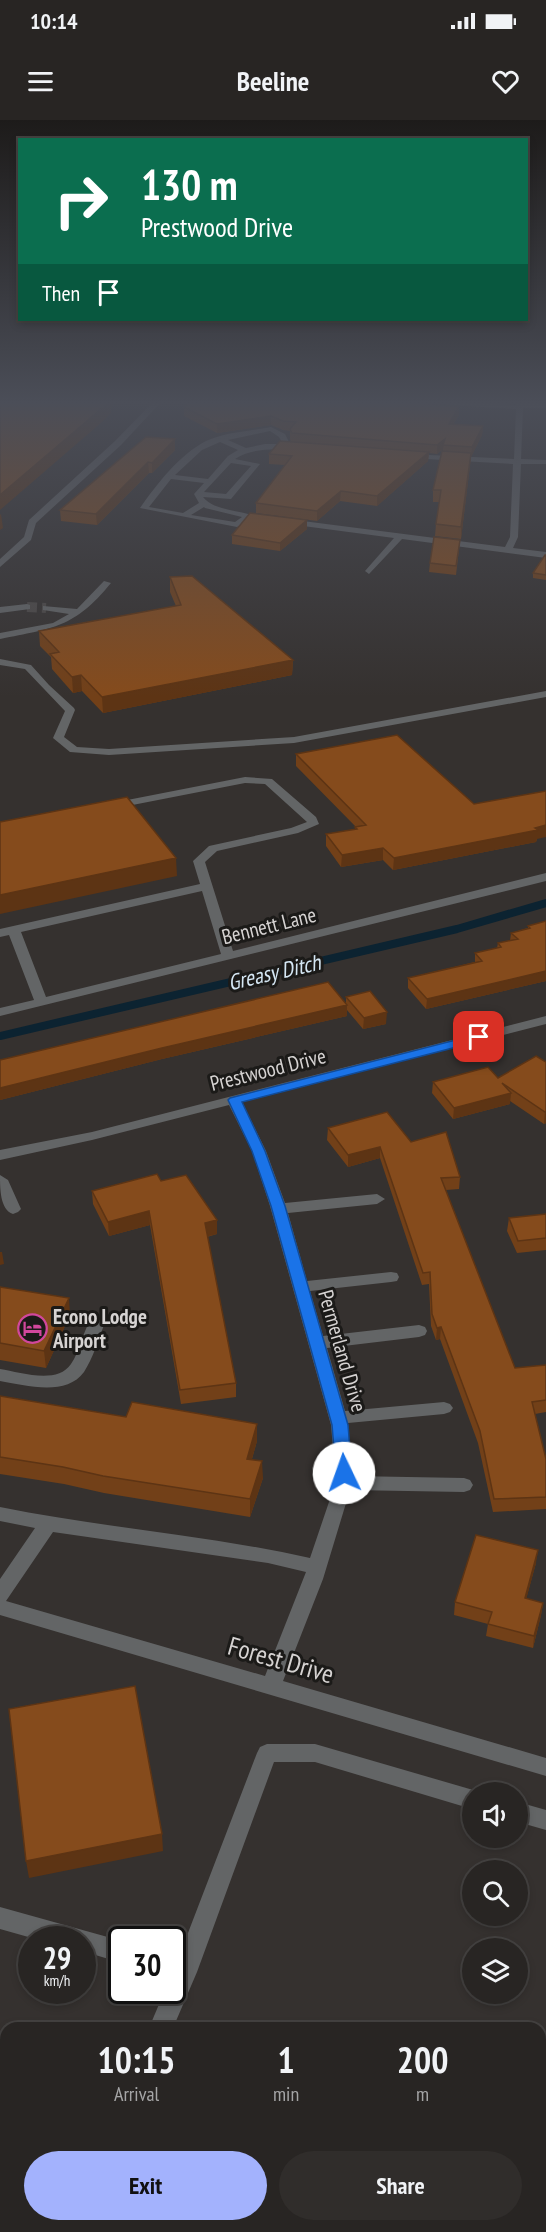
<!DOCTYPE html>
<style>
body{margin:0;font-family:"PT Sans Narrow",sans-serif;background:#302d2b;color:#f1f3f6;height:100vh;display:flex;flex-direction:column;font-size:22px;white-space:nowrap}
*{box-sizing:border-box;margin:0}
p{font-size:20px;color:#a5a5a6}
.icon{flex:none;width:33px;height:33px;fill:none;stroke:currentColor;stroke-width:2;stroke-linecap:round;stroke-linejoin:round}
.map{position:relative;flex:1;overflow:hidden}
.side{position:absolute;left:0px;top:1902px;width:546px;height:210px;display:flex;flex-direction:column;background:#282523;border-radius:18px 18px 0 0;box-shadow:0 3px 9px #0003,0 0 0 2px #444241}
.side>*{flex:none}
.top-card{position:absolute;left:18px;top:18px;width:510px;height:183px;border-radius:0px;box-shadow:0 3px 9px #0003,0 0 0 2px #444241;background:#0b6e4f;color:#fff;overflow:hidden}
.tools{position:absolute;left:462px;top:1662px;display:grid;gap:12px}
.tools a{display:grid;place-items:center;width:66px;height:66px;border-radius:50%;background:#282523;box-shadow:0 3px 9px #0003,0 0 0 2px #444241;font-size:30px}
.speed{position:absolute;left:18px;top:1806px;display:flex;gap:12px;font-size:30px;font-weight:700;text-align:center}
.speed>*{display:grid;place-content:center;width:78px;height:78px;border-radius:50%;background:#282523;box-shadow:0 3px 9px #0003,0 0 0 2px #444241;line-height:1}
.speed small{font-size:15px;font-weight:400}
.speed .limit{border:3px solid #111;border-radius:9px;background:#fff;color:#111}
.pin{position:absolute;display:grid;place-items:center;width:51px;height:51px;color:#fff;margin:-26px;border-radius:12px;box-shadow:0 3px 9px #0006}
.me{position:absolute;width:66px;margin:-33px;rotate:357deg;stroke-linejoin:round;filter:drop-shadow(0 0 4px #0008)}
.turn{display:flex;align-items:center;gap:21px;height:126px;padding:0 24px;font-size:27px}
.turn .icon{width:78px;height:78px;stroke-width:2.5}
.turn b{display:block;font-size:42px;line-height:51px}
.then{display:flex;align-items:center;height:57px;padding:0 24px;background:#0003;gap:12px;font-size:22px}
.eta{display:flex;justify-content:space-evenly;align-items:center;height:102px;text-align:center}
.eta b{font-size:36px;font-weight:800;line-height:42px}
.primary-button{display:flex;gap:12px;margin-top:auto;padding:12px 24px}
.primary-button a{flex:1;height:69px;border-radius:36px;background:#a3b2fd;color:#111;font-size:24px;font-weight:800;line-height:69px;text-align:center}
.primary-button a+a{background:#302d2b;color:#f1f3f6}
.status{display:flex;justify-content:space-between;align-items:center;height:42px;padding:0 30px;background:#282523;direction:ltr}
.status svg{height:16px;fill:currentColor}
header{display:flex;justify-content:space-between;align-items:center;height:78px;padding:0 24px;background:#282523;font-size:27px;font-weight:800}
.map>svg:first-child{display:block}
</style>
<div class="status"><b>10:14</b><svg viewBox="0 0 49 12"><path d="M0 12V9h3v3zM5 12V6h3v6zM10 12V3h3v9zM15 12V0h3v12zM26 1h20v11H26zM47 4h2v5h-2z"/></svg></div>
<header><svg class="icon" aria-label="menu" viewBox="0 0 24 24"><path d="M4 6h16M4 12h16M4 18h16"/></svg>Beeline<svg class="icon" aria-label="heart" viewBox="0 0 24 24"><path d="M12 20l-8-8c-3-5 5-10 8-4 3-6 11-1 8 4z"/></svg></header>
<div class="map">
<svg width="546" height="2112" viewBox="0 0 546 2112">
<rect width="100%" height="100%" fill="#35312f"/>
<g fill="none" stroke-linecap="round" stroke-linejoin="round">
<path stroke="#0c2331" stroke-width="8" d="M0,916L457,809L546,783"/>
<path stroke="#4d4947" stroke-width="10" stroke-dasharray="10 5" stroke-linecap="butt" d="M27,487L46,488"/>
<path fill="#636566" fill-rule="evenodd" d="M154,281H162L121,325L36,403L31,420L0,447V439L24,417L29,400L115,321Z
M415,281L516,285L517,281H523V284H546V288H523L521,339L546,340V344H521L518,417L513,428L546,432V438L402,419L369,454L365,451L394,418L250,399L237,407L140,388C157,364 179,335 206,321C225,312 250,311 271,307L285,314L290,324H298V328C276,331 255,326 235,339L260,344L231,379L203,377C212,389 234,390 248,394L505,427L510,417L513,344L408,338L404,336L408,334L514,339L516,289L419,283ZM270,311L279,317L283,324H265L246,328L228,320ZM220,322L238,330L228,336L208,359L175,355L202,330ZM231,343L251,346L226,374L204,372ZM171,359L204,363L194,374L199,383L183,393L149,387ZM204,387L205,388L242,397L235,402L191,395Z
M104,461L111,463C74,508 54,508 0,519V513L53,503L69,494L43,490V486L77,489Z
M27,484L30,485V489L0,493V487Z
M0,539L31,545L49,565L74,588L75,590L64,617L77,627L109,629L294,617L546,571V577L294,623L109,635L70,632L53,618L65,591L25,549L0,545Z
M245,657L272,659L316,697L319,704L298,713L217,731L205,742L233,831L546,753V761L0,896V888L34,880L9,815L0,817V809L200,764L193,741L209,726L291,708L307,702L265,664L245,663L112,689L106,686L112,683ZM202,771L221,834L46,877L21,812Z
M546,896V904L242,982L266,1031L285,1083L377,1074L385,1079L377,1084L288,1093L307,1161L391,1152L397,1153L399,1157L397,1161L391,1162L310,1171L323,1216L419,1205L425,1207L427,1211L425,1215L419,1217L327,1228L345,1291L444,1282L450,1284L453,1288L450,1292L444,1294L348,1303L352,1356L464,1358L470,1360L473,1365L470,1370L464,1372L350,1370L323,1459L283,1561L546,1638V1656L0,1495V1459L35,1408L0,1401V1387C103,1408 208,1415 310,1438L330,1379L335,1353L331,1305L270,1086L252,1031L229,985L92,1020L0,1040V1030L92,1012ZM53,1412L268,1443L306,1452L265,1556L6,1481Z
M0,1055L8,1060L21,1089L18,1092L13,1094C0,1090 0,1068 0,1055Z
M96,1199L102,1201L104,1205C98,1221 93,1238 84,1252C66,1277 25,1265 0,1261V1249C20,1252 57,1265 71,1244C80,1231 82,1214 90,1201Z
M267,1624H315L480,1672H472V1689L315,1642H274L197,1852L173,1908H149L165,1870H172V1837L178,1839L257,1633L260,1627Z
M518,1682L546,1690V1710L518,1702Z
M0,1787L122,1821V1843L82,1831V1820H39L0,1809Z
M0,1938L6,1940V1964L0,1962Z
M439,2106H479L482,2112H442Z"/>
</g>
<path fill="#724018" d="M184,287L459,295L453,304L483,306L482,315L471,337L461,419L435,416L436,404L440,382H433V370L443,329L437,334L429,333L428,341L377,386L340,381L317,401L256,393V383L285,345L269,344V334L291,322L290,319V311L283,310L271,305L217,313L184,296Z
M175,319V330L152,353H149L97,405L61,401L60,390Z
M307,400V409L280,431L232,424V415Z
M460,420L456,455L429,452L430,443Z
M546,435V460L533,458V453Z
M170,457L293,540L292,555L103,593L82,571L73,573L52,549L51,537L40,526L39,511L176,486L170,472Z
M296,634L474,684L537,719L536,722L393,750L383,740L341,747L326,726V714L355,709V707H356L296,646Z
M546,801V861L426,889L408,868V858L475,842V833L497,828L498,823L510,821L511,813L528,808V806Z
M346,877L386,904L363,909L347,890V896L162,939L0,980V940L346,883Z
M546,942V1003L544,1004L510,981V984L453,999L432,973L433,962L498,958Z
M328,1008L411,1022L460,1057L459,1069L446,1070L515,1248L546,1245V1292L535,1294L546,1339V1389L493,1392L478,1323L440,1219L436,1220L431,1206L429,1164L422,1165L380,1038L348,1047L327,1020Z
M161,1061L217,1114L207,1117L236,1263V1277L181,1284L150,1105L109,1116L93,1084L92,1071Z
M546,1094V1130L517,1133L507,1111L509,1098Z
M0,1167L70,1195L46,1248L0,1240Z
M0,1276L126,1297L257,1304V1321L252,1339L263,1358L250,1397L104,1373L64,1364L0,1354Z
M536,1443L526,1479L543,1483L541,1495L533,1528L486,1516L488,1504L454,1495L455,1482Z"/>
<path fill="#5d3414" d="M100,281H112L111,283V293L102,302L0,390V375Z
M459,286V295L448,313L449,304Z
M271,296V305L217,313V304Z
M483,306L482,315L471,337L472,327Z
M175,319V330L152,353V343Z
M445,319L443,329L437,334V325Z
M429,332L428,341L377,386V376Z
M471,333L470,345L461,419V407Z
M148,342L149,353L97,405L96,394Z
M341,371L340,381L317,401V391Z
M1,394L3,408L0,410V395Z
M307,400V409L280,431V423Z
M293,540L292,555L103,593L102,577Z
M81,555L82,571L73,573L72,557Z
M546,705V717L537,719L536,722L393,750L394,738Z
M383,728V740L341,747L342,735Z
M176,738L177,756L0,794V775Z
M546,851V861L426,889L427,879Z
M347,885V896L162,939L0,980V968L162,928Z
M387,892L386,904L363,909L364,898Z
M511,973L510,984L453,999L454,988Z
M545,992H546V1003L544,1004Z
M380,1027V1038L348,1047V1035Z
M149,1091L150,1105L109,1116L108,1102Z
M217,1100V1114L205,1117V1103Z
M0,1132H2L4,1144L0,1145Z
M69,1178L70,1195L46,1248L44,1231Z
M441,1207L440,1219L436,1220L437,1208Z
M257,1304V1321L247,1356V1339Z
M262,1341L263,1358L250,1397V1379Z
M538,1430L536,1443L523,1491L525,1478Z
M543,1483L541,1495L533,1528L534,1516Z
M162,1714L163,1731L29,1758L26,1741Z"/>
<path fill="#854b1c" stroke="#5d3414" stroke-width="1.5" d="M0,281H110L101,289L0,375Z
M190,281H377L459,286L449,304L483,306L472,327L443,325L445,319L437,325L292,313L290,309L296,302L283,301L271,296L217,304L184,287Z
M146,317L175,319L152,343L148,342L96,394L60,390Z
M280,321L429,332L377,376L341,371L317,391L256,383L292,336L269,334Z
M442,331L471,333L461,407L436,404L441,370H433Z
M250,393L307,400L280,423L232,415Z
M434,417L460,420L456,446L430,443Z
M545,435H546V455L533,453Z
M192,456L293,540L102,577L81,555L72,557L50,534L59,532L39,511L181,485L170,457Z
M397,615L474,684L546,671V705L535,708L538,710L394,738L383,728L342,735L326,714L357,709L355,707L366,705L296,634Z
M127,677L176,738L0,775V702Z
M546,801V851L427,879L408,858L482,841L475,833L501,827L498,823L518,819L511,813L530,808L528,806Z
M328,862L347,885L162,928L0,968V940Z
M370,871L387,892L364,898L346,877Z
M536,936L546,942V992H545L502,963L511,973L454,988L433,962L488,947L498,958Z
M387,992L411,1022L446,1012L460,1057L441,1058L515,1248L546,1245V1280L532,1282L546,1339V1377L494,1379L480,1311L441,1207L437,1208L432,1194L430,1152L423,1153L380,1027L348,1035L328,1008Z
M157,1054L161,1061L186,1055L217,1100L205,1103L236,1263L180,1270L149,1091L108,1102L92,1071Z
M546,1094V1118L518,1121L509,1098Z
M0,1167L69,1178L44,1231L0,1223Z
M0,1276L126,1297L132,1282L257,1304L247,1339L262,1341L250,1379L103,1356L63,1347L0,1337Z
M476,1415L538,1430L525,1478L543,1483L534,1516L488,1504L492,1492L455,1482Z
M135,1566L162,1714L26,1741L9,1589Z"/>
<linearGradient id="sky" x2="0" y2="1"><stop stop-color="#1d1b1a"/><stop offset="0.49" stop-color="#4b4e58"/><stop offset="1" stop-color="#4b4e58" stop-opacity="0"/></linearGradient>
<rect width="546" height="577" fill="url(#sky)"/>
<path fill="#1a73e8" stroke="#114b97" stroke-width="1.5" d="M479,914L484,915L485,917L484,920L242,982L265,1031L285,1086L348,1305L352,1353L350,1358L344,1360L338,1358L336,1353L332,1305L271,1086L252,1031L228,980L230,978Z"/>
<defs>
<symbol id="hotel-ring" viewBox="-11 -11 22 22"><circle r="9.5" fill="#1b1a18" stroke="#d1479c" stroke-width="1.5"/><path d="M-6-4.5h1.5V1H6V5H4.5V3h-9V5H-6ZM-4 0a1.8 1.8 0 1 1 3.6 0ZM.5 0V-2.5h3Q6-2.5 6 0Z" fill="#d1479c"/></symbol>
</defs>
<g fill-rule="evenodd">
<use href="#hotel-ring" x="16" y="1192" width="33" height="33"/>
</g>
<g text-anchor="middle" stroke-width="6" stroke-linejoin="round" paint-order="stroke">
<g font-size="21" fill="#d6d3d2" stroke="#1b1a18">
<text transform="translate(269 806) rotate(-14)" y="7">Bennett Lane</text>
<text transform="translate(268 950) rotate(-14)" y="7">Prestwood Drive</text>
<text transform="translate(342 1231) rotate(74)" y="7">Permerland Drive</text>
</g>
<g font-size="21" font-weight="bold" fill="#d6d3d2" stroke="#1b1a18" text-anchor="start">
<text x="53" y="1204">Econo Lodge<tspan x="53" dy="24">Airport</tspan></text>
</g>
<g font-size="22" font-style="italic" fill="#d5e7f4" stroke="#1b1a18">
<text transform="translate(274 852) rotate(-13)" y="8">Greasy Ditch</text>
</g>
<g font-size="26" fill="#d6d3d2" stroke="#1b1a18">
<text transform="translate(281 1540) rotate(16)" y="9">Forest Drive</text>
</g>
</g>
</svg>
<div class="tools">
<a><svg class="icon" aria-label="sound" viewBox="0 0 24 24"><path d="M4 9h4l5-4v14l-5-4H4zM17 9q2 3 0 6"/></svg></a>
<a><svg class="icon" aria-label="search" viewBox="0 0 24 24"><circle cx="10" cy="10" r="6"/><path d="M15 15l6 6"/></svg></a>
<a><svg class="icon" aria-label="layers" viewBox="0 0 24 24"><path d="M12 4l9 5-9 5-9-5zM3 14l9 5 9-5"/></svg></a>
</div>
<div class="speed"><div>29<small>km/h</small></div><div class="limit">30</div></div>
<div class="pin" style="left:479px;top:917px;background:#d93025"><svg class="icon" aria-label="arrive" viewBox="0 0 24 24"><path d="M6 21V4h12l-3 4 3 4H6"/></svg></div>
<svg class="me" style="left:344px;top:1353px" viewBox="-20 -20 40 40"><circle r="19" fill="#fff"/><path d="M0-13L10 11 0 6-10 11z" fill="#1a73e8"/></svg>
<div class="top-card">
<div class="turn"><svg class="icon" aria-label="right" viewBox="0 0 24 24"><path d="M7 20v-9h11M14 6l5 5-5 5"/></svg><div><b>130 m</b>Prestwood Drive</div></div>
<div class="then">Then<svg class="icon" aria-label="arrive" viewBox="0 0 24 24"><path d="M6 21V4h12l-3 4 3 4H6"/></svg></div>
</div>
<section class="side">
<div class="eta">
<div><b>10:15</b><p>Arrival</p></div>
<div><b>1</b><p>min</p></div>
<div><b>200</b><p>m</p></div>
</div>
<div class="primary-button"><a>Exit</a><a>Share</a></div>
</section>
</div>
